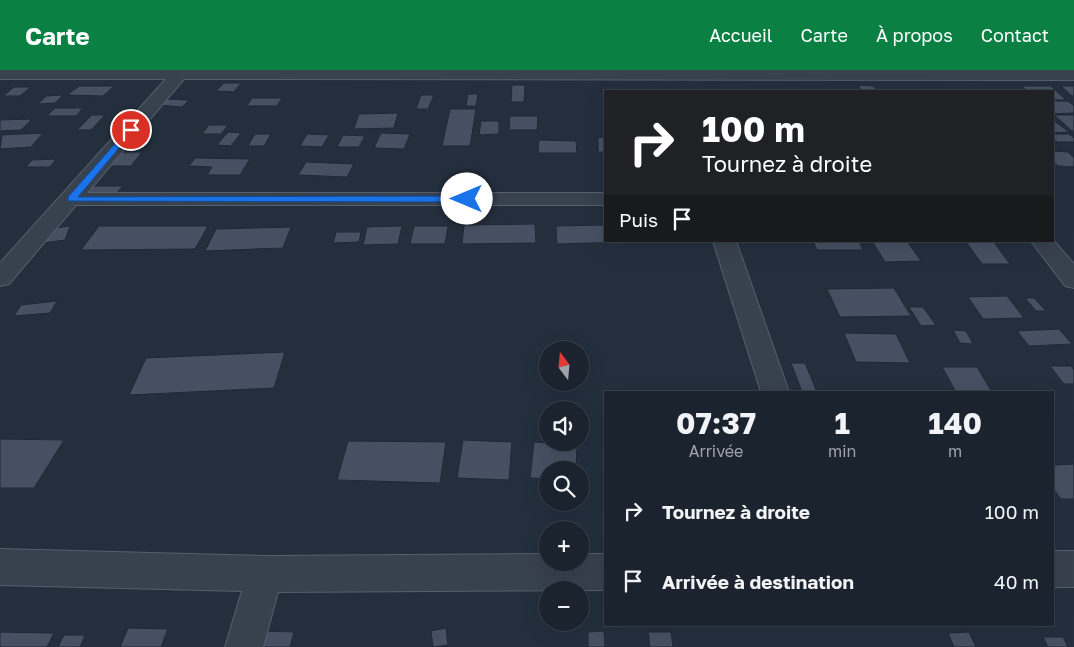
<!DOCTYPE html>
<html lang="fr">
<meta charset="utf-8">
<style>
body{margin:0;font-family:"Golos Text",sans-serif;background:#282f3a;color:#f1f3f6;height:100vh;display:flex;flex-direction:column;font-size:19px;white-space:nowrap}
*{box-sizing:border-box;margin:0}
p{font-size:16px;color:#a0a4aa}
.icon{flex:none;width:28px;height:28px;fill:none;stroke:currentColor;stroke-width:2;stroke-linecap:round;stroke-linejoin:round}
.map{position:relative;flex:1;overflow:hidden}
.drawer{position:absolute;left:604px;top:321px;width:450px;height:235px;display:flex;flex-direction:column;background:#1b232e;border-radius:0px;box-shadow:0 5px 20px #0002,0 0 0 1px #39404a}
.drawer>*{flex:none}
.guide{position:absolute;left:604px;top:20px;width:450px;height:152px;border-radius:0px;box-shadow:0 5px 20px #0002,0 0 0 1px #39404a;background:#202124;color:#fff;overflow:hidden}
.needle{width:32px;rotate:344deg}
.fabs{position:absolute;left:539px;top:271px;display:grid;gap:10px}
.fabs a{display:grid;place-items:center;width:50px;height:50px;border-radius:50%;background:#1b232e;box-shadow:0 5px 20px #0002,0 0 0 1px #39404a;font-size:25px}
.pin{position:absolute;display:grid;place-items:center;width:42px;height:42px;color:#fff;margin:-21px;border:2px solid #fff;border-radius:50%;box-shadow:0 1px 5px #0007}
.me{position:absolute;width:55px;margin:-28px;rotate:270deg;stroke-linejoin:round;filter:drop-shadow(0 0 4px #0008)}
.turn{display:flex;align-items:center;gap:18px;height:105px;padding:0 15px;font-size:22px}
.turn .icon{width:65px;height:65px;stroke-width:2.5}
.turn b{display:block;font-size:35px;line-height:42px}
.then{display:flex;align-items:center;height:48px;padding:0 15px;background:#0003;gap:10px;font-size:19px}
.eta{display:flex;justify-content:space-evenly;align-items:center;height:85px;text-align:center}
.eta b{font-size:30px;font-weight:700;line-height:35px}
ul{padding:0;list-style:none}
li{display:flex;align-items:center;gap:15px;height:70px;padding:0 15px}
li div{flex:1}
li b{display:block;font-size:19px}
li em{font-style:normal}
header{display:flex;align-items:center;gap:30px;box-sizing:border-box;height:70px;padding:0 25px;background:#0b8043;color:#fff}
header strong{font-size:24px}
nav{display:flex;gap:28px;margin-inline-start:auto;font-size:18px}
.map>svg:first-child{display:block}
</style>
<header>
<strong>Carte</strong>
<nav><a>Accueil</a><a>Carte</a><a>À propos</a><a>Contact</a></nav>
</header>
<div class="map">
<svg width="1074" height="577" viewBox="0 0 1074 577">
<rect width="100%" height="100%" fill="#242f3e"/>
<path fill="#455162" stroke="#1f2835" d="M224,13H241L234,22L216,21Z
M512,15H525L524,32H511Z
M858,15L874,16L877,21H862Z
M79,16H114L103,26L67,25Z
M1022,16H1051L1066,30H1052V21H1027Z
M1061,16H1074V26H1072Z
M14,17H31L20,26H3Z
M468,24H478L476,36H466Z
M63,25L55,33L38,34L46,26Z
M421,25H434L428,39H416Z
M252,28H282L277,36H247Z
M166,29L189,30L182,37L159,35Z
M1052,31H1068L1074,36V43L1053,44Z
M55,38H83L76,46H47Z
M450,39H476L470,76H442Z
M398,43L394,58L354,59L359,44Z
M92,45H105L91,60H77Z
M1054,45H1074V61H1072Z
M510,46H538L537,60H509Z
M32,49L21,60L0,61V50Z
M1052,49L1069,62L1052,63Z
M481,51H499V64L479,65Z
M209,55H228L221,64H202Z
M228,62L241,63L231,76L217,75Z
M43,63L31,77L0,79L2,65Z
M381,63L410,64L404,79L374,78Z
M255,64H271L264,76H248Z
M307,64L329,65L322,77L300,76Z
M1052,64H1069L1074,68V72H1057L1052,68Z
M343,65L365,66L359,77H337Z
M598,67L605,68V82H598Z
M539,70L576,71L577,83H538Z
M1052,81L1068,82L1074,88V97L1058,96L1052,90Z
M118,82H142L131,96H107Z
M195,88L250,89L240,105H207L212,97L189,96Z
M56,89L50,97H26L32,90Z
M306,92L354,94L347,107L298,105Z
M92,116H123L116,124L85,123Z
M535,154L536,173L462,174L464,155Z
M605,155V171L626,172L557,174L556,156Z
M70,156L65,170L43,173L49,159Z
M99,156H208L195,179L81,180Z
M402,156L398,174L363,175L367,157Z
M414,156H448L445,174H410Z
M291,157L283,178L205,181L216,159Z
M336,162H361L359,172L333,173Z
M813,171H859L863,180H817Z
M872,171H907L921,191L885,192Z
M966,172H994L1010,194H982Z
M894,218L911,246L840,247L827,219Z
M1007,226L1024,248L983,249L968,227Z
M1025,228H1034L1046,241H1036Z
M57,231L50,243L14,246L21,235Z
M909,237H923L936,255L921,256Z
M1059,259L1072,274L1029,276L1017,261Z
M953,260L966,261L973,274L960,273Z
M844,263L896,264L910,293L856,292Z
M285,282L274,318L129,325L146,288Z
M791,293H805L817,322H802Z
M1050,296H1071L1074,300V314H1064Z
M942,297H977L992,322H956Z
M0,369L64,370L34,418H0Z
M463,370L512,372L509,410L457,408Z
M348,371L446,372L440,413L337,410Z
M534,372L577,375L576,400H548V409L530,408Z
M1074,394V429H1061L1052,417V395Z
M128,558L168,559L161,577H120Z
M446,558L448,575L433,577L431,561Z
M261,561L294,562L290,577H256Z
M604,561L605,577H588V562Z
M0,562L54,563L47,577H0Z
M648,562H671L673,577H650Z
M969,562L976,577H954L948,563Z
M64,565H85L80,577H58Z
M1043,567H1063L1068,577H1048Z"/>
<g fill="none" stroke-linecap="round" stroke-linejoin="round">
<defs>
<path id="street" d="M0,0H1074V10L184,9L87,123H605V135H76L9,214L0,216V193L166,9H0Z
M1052,169L1074,194V218L1065,216L1031,171H1052Z
M713,171H736L789,322H761Z
M0,479L265,486L548,484V492H580V484H605V520L278,522L263,577H225L242,521L0,515Z
M1052,481H1074V517H1052Z"/>
</defs>
<use href="#street" stroke="#565f6c" stroke-width="2"/>
<use href="#street" fill="#38414e" fill-rule="evenodd"/>
</g>
<path fill="#1a73e8" stroke="#114b97" d="M128,59L134,60L78,127L467,126L471,129L467,132L68,131V127Z"/>
</svg>
<div class="fabs">
<a><svg class="needle" viewBox="-14 -14 28 28"><path d="M0-13l5 13h-10z" fill="#e53935"/><path d="M0 13l5-13h-10z" fill="#a0a4aa"/></svg></a>
<a><svg class="icon" aria-label="sound" viewBox="0 0 24 24"><path d="M4 9h4l5-4v14l-5-4H4zM17 9q2 3 0 6"/></svg></a>
<a><svg class="icon" aria-label="search" viewBox="0 0 24 24"><circle cx="10" cy="10" r="6"/><path d="M15 15l6 6"/></svg></a>
<a>+</a>
<a>−</a>
</div>
<div class="pin" style="left:131px;top:60px;background:#d93025"><svg class="icon" aria-label="arrive" viewBox="0 0 24 24"><path d="M6 21V4h12l-3 4 3 4H6"/></svg></div>
<svg class="me" style="left:467px;top:129px" viewBox="-20 -20 40 40"><circle r="19" fill="#fff"/><path d="M0-13L10 11 0 6-10 11z" fill="#1a73e8"/></svg>
<div class="guide">
<div class="turn"><svg class="icon" aria-label="right" viewBox="0 0 24 24"><path d="M7 20v-9h11M14 6l5 5-5 5"/></svg><div><b>100 m</b>Tournez à droite</div></div>
<div class="then">Puis<svg class="icon" aria-label="arrive" viewBox="0 0 24 24"><path d="M6 21V4h12l-3 4 3 4H6"/></svg></div>
</div>
<section class="drawer">
<div class="eta">
<div><b>07:37</b><p>Arrivée</p></div>
<div><b>1</b><p>min</p></div>
<div><b>140</b><p>m</p></div>
</div>
<ul>
<li><svg class="icon" aria-label="right" viewBox="0 0 24 24"><path d="M7 20v-9h11M14 6l5 5-5 5"/></svg><div><b>Tournez à droite</b></div><em>100 m</em></li>
<li><svg class="icon" aria-label="arrive" viewBox="0 0 24 24"><path d="M6 21V4h12l-3 4 3 4H6"/></svg><div><b>Arrivée à destination</b></div><em>40 m</em></li>
</ul>
</section>
</div>
